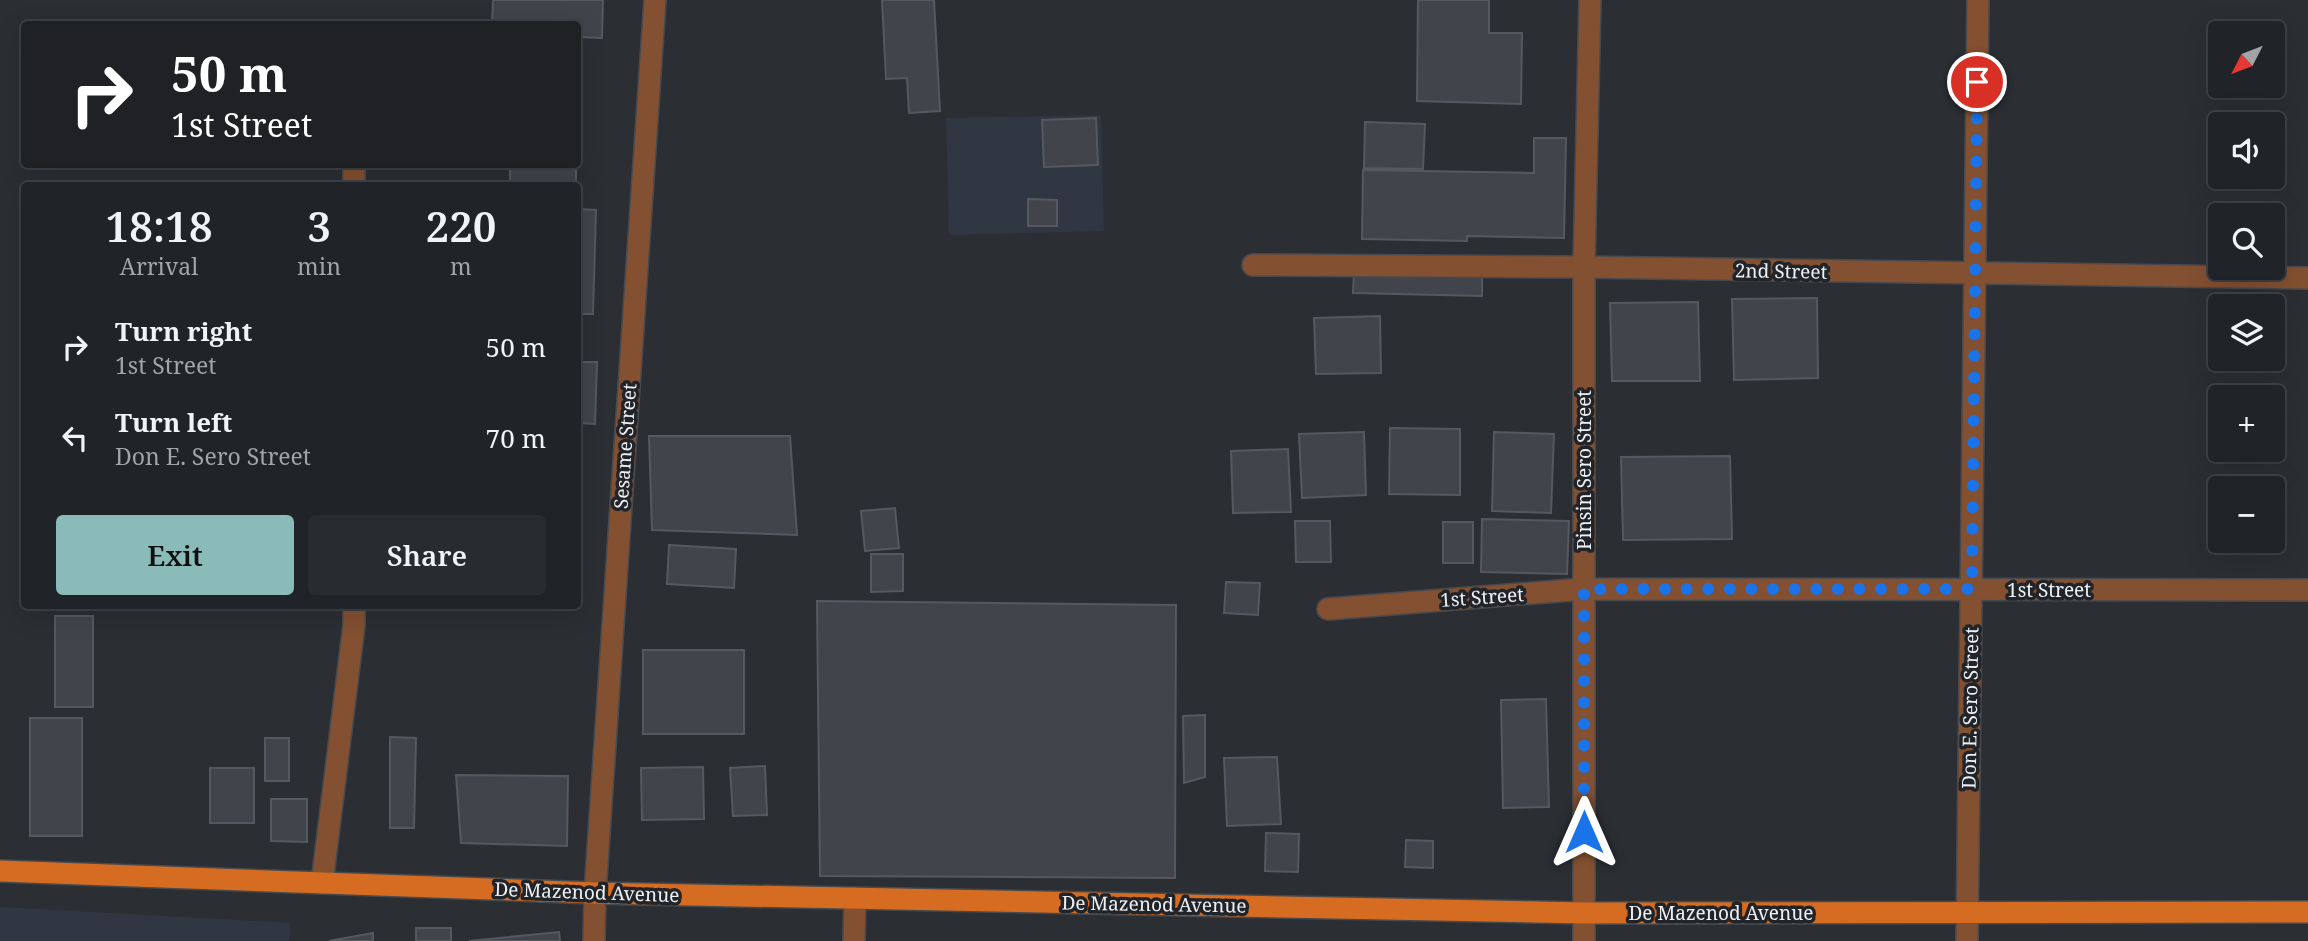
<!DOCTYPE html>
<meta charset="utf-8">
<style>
body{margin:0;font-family:"Noto Serif",serif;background:#282b2f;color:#f1f3f6;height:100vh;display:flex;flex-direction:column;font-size:26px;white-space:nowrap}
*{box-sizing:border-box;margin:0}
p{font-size:23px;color:#a2a4a7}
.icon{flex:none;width:38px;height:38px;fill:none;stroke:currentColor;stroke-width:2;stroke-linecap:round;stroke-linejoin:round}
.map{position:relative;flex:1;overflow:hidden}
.side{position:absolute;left:21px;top:182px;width:560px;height:427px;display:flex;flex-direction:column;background:#202327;border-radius:7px;box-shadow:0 7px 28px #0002,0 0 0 2px #3d4044}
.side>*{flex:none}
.banner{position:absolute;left:21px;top:21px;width:560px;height:147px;border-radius:7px;box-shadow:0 7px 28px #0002,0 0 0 2px #3d4044;background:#202124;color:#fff;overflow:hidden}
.needle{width:46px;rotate:228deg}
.tools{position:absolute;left:2208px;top:21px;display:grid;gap:14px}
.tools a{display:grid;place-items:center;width:77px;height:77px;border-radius:7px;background:#202327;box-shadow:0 7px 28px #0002,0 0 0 2px #3d4044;font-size:35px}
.pin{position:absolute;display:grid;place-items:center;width:60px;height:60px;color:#fff;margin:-30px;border:4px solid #fff;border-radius:50%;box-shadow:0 2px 7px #0007}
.me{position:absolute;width:77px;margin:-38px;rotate:0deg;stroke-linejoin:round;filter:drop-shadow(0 0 5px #0008)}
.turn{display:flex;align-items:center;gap:24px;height:147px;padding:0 35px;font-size:32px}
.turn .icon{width:91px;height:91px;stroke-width:2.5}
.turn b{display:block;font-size:49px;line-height:60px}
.eta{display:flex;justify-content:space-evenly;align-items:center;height:119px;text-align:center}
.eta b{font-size:42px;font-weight:600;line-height:49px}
.primary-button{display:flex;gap:14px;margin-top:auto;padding:14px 35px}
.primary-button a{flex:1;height:80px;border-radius:7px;background:#8bbbb9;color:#111;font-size:28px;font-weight:600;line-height:80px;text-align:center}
.primary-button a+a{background:#282b2f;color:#f1f3f6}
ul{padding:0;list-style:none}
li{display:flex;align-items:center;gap:21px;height:91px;padding:0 35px}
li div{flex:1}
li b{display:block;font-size:26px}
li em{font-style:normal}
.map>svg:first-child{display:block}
</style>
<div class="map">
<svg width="2308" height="941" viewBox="0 0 2308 941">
<rect width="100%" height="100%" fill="#2b2f34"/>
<path fill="#303742" d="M1101,115L1104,231L949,235L946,118Z
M0,907L290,923L289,941H0Z"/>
<path fill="#41454b" stroke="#55595f" stroke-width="2" d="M493,0H603L602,38L578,37V24H492Z
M882,0H934L940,111L909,113L907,78L886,79Z
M1418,0H1489V33H1522L1521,104L1417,101Z
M1096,118L1098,165L1044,167L1042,120Z
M1365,122L1425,124L1423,169L1364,168Z
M1534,138H1566L1564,238L1467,236V241L1362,239L1363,170L1534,173Z
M510,164H576V186H510Z
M1028,199L1057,200V226H1028Z
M578,209L596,210L593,314H578Z
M1354,272L1482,275V296L1353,293Z
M1817,298L1818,378L1734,380L1732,299Z
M1698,302L1700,381H1612L1610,303Z
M1380,316L1381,373L1316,374L1314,318Z
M578,362H597L595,424L578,423Z
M1390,428L1460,429V495L1389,494Z
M1364,432L1366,495L1302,498L1299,434Z
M1494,432L1554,434L1551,513L1492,511Z
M649,436H790L797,535L652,530Z
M1288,449L1291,512L1233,513L1231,451Z
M1730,456L1732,539L1623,540L1621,457Z
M895,508L899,548L865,551L861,511Z
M1482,519L1569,521L1567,574L1481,572Z
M1295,521H1330L1331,562H1296Z
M1443,522H1473V563H1443Z
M669,545L736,549L734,588L667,584Z
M871,554H903V591L871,592Z
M1226,582L1260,583L1258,615L1224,613Z
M817,601L1176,605L1175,878L820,876Z
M55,616H93V707H55Z
M643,650H744V734H643Z
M1546,699L1549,807L1503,808L1501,700Z
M1205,715V777L1184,783L1183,716Z
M30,718H82V836H30Z
M390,737L416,738L414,828H390Z
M265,738H289V781H265Z
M1277,757L1281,824L1227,826L1224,758Z
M765,766L767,815L733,816L730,768Z
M703,767L704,819L642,820L641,768Z
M210,768H254V823H210Z
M456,775L568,776L567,846L461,843Z
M271,799H307V842L271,841Z
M1266,833L1299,834L1298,872L1265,871Z
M1406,840L1433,841V868L1405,867Z
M416,928H451V941H416Z
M559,932L560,941H469Z
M373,933V941H329Z"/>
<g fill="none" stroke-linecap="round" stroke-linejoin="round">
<defs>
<path id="minor" d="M354,186V164
M1253,265L1584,267L2308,278
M1328,609L1584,589L2308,590
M322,883L354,625V606
M594,941L595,893L655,0
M854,941L855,898
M1584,941V267L1590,0
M1967,941L1978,0"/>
<path id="major" d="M0,871L595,893L1585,913L2308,912"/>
</defs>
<use href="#minor" stroke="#464a4f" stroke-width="24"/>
<use href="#major" stroke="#464a4f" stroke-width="24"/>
<use href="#minor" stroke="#835031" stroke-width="21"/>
<use href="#major" stroke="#d56c21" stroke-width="21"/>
</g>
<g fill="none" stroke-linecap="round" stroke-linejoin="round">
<path stroke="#1a73e8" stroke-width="12" stroke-dasharray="0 21.6" d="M1584,832V589H1972L1977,82"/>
</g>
<g text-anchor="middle" stroke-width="7" stroke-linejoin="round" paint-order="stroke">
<g font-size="19" fill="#eef0f4" stroke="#21252a">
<text transform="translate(1781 271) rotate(1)" y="7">2nd Street</text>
<text transform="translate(625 446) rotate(-86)" y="7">Sesame Street</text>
<text transform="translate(1584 470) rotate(-90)" y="7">Pinsin Sero Street</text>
<text x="2049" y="597">1st Street</text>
<text transform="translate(1482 597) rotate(-4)" y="7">1st Street</text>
<text transform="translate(1970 708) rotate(-89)" y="7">Don E. Sero Street</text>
<text transform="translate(587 892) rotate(2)" y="7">De Mazenod Avenue</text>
<text transform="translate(1154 904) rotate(1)" y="7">De Mazenod Avenue</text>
<text x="1721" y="920">De Mazenod Avenue</text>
</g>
</g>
</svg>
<div class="tools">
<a><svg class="needle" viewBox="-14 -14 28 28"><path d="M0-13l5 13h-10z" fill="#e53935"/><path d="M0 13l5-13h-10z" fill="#a2a4a7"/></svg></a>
<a><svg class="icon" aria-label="sound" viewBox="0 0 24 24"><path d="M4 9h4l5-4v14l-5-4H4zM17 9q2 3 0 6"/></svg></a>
<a><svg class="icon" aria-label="search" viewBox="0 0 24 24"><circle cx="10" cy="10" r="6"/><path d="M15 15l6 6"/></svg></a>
<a><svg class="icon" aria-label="layers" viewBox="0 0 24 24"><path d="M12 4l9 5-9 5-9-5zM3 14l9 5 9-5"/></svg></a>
<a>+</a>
<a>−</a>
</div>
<div class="pin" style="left:1977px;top:82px;background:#d93025"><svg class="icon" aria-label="arrive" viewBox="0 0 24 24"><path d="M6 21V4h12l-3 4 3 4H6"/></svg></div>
<svg class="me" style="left:1584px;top:832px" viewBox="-20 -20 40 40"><path d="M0-17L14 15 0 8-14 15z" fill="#1a73e8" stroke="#fff" stroke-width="4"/></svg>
<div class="banner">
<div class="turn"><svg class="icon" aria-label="right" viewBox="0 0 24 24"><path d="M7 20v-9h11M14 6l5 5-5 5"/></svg><div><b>50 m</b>1st Street</div></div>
</div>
<section class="side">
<div class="eta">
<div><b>18:18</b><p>Arrival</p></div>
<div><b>3</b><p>min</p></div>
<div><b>220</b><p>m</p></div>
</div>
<ul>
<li><svg class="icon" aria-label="right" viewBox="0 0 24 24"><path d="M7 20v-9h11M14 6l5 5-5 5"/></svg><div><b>Turn right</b><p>1st Street</p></div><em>50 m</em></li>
<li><svg class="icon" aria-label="left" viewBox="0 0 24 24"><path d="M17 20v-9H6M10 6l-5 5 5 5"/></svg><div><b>Turn left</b><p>Don E. Sero Street</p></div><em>70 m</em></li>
</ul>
<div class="primary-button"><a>Exit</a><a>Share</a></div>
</section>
</div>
